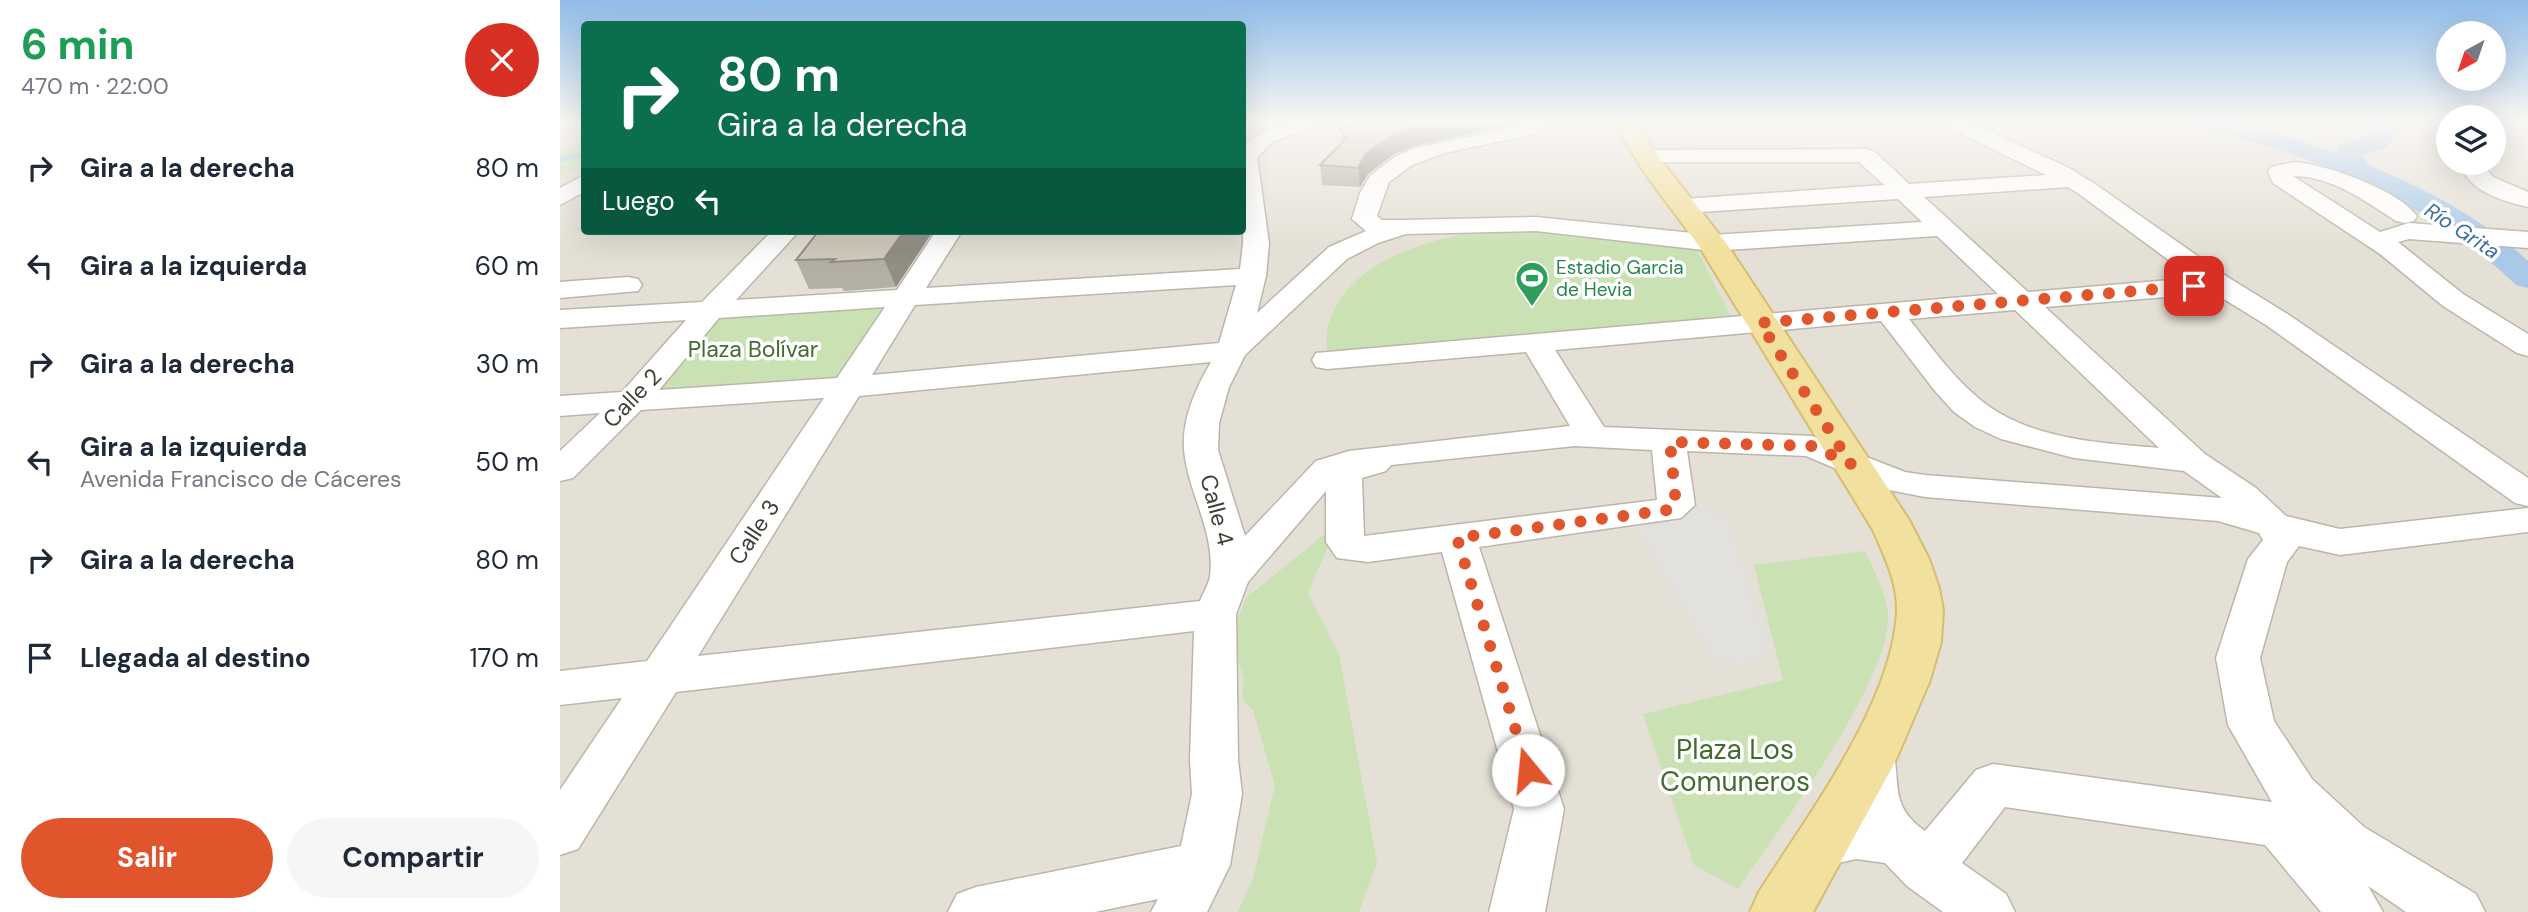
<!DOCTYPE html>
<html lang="es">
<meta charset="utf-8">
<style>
body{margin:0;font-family:"DM Sans",sans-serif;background:#f6f6f7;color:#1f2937;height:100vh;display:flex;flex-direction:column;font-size:26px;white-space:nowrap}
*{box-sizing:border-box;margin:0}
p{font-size:23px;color:#747a83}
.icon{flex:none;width:38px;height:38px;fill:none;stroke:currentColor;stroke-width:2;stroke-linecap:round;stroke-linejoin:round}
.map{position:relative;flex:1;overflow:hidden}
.panel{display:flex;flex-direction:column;background:#fff;width:560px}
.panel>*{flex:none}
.guide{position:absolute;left:21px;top:21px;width:665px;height:214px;border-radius:7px;box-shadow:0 7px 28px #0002;background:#0b6e4f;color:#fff;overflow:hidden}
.needle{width:46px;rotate:220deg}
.buttons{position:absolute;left:1876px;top:21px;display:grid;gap:14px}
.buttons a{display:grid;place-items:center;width:70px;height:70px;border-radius:50%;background:#fff;box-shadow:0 7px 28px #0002;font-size:35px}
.pin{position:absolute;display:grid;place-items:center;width:60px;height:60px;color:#fff;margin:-30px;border-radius:14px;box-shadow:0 4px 10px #0006}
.me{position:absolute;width:77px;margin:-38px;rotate:343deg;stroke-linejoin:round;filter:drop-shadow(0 0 5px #0008)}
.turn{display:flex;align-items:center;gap:24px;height:147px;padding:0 21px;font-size:32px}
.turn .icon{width:91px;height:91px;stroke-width:2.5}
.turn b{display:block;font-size:49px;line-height:60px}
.then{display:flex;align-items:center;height:66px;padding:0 21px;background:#0003;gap:14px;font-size:26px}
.round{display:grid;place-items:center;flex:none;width:74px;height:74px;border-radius:37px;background:#f6f6f7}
.head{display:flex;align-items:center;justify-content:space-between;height:119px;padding:0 21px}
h1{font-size:42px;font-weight:700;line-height:52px;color:#1e9e55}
.button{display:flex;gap:14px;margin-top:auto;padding:14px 21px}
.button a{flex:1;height:80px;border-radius:42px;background:#e1552d;color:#fff;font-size:28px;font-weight:700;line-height:80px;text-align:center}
.button a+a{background:#f6f6f7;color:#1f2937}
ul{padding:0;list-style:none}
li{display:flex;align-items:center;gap:21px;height:98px;padding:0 21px}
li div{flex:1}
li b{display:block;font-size:26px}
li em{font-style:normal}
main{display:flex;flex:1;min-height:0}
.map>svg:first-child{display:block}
</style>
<main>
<section class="panel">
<div class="head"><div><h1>6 min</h1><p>470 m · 22:00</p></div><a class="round" style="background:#d93025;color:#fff"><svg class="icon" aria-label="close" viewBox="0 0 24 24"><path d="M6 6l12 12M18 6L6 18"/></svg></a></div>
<ul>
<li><svg class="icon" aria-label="right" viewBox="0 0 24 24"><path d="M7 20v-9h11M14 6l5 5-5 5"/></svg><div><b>Gira a la derecha</b></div><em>80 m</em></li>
<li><svg class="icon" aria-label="left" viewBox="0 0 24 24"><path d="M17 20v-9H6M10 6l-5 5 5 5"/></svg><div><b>Gira a la izquierda</b></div><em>60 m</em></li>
<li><svg class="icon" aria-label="right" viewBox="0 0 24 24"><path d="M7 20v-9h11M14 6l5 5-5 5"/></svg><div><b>Gira a la derecha</b></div><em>30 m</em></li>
<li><svg class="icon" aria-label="left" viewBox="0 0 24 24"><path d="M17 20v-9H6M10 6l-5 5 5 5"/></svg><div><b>Gira a la izquierda</b><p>Avenida Francisco de Cáceres</p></div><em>50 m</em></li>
<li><svg class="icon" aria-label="right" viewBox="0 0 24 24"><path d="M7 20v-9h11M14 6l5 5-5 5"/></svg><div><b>Gira a la derecha</b></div><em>80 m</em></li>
<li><svg class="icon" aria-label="arrive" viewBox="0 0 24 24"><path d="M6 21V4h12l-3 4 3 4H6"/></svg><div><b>Llegada al destino</b></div><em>170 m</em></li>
</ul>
<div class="button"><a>Salir</a><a>Compartir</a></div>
</section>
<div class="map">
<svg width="1968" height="912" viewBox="0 0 1968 912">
<rect width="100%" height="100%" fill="#f1eee6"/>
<path fill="#e4e0d5" d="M0,121H24V231H682L683,121H1888V163H1934V121H1968V912H0Z"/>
<path fill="#c9e1b3" d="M24,139V165L0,176V150Z
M923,230L1022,235L1136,248L1175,325L767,360C768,349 765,333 769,323C788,261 867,240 923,230Z
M336,300L283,378L92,396L159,309Z
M778,523L748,593L779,654L817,863L799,912H678L693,878L715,786L693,710L683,700L682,691L684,680L674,645L677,621L686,598Z
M1305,551C1314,572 1328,595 1328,617C1330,682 1217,831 1178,889L1134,865L1083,714L1223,680L1194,565Z"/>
<path fill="#e2e1de" d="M1116,499H1139L1168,518L1209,645L1206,654L1197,662L1184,665L1166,663L1148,653L1068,514Z"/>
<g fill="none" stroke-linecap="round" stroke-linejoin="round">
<path stroke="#a9c9e7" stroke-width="4.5" d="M0,160L24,154"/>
<path fill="#a9c9e7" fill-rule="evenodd" d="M1626,121H1668L1715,133L1776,153L1779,145L1809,137L1805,121H1829L1835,136L1827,147L1803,155L1808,165C1866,189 1922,218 1968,261V288L1956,285C1884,215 1793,172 1697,143C1675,136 1652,133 1629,126Z"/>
<defs>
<path id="minor" d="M733,121H764L761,125L714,141L697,157L709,243L706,276L697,313L769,247L806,231L792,219L800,193L810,176L836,156L855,148L943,130L968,121H996L974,134L885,153L852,165L829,182L817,216L822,220H842L976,217L1152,235L1362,222L1338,199L1124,213L1116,211L1112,206L1116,201L1124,199L1324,185L1299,162H1078L1075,157L1078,152L1086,150L1306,149L1314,151L1349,184L1486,175L1383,125L1380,121H1407L1509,168L1535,184L1669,278L1726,313L1968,478V506L1955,503L1706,325L1654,293L1485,307L1645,454L1696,488L1726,516L1780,529L1968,508V532L1780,555L1739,546L1727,562L1700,658L1714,721L1752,779L1804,827L1916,894L1925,912H1846L1808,886L1823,912H1761L1705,845L1445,807L1402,863L1446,894L1455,912H1383L1347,886L1325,863L1296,859L1260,867L1242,860L1234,844L1242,828L1294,814C1283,791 1283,763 1294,740L1311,735L1328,740C1346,775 1323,802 1365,831L1416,770L1433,764L1712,802L1668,725L1656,658L1688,559L1703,540L1699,533L1658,521L1365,497L1324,489L1246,456L1127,451L1135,505L1121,518L919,547L1004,809L985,912H929L954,809L882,552L808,562L777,558L766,542V491L688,582L676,614L678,760L682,794L670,865L647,912H591L598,899L535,912H388L397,894L416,887L621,846L632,794L630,760L634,631L116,692L18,849L0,855V790L62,698L0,705V671L87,661L264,398L81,410L13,478L0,481V451L40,413L0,416V396L62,392L126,320L0,328V310L142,302L212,231H239L176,300L337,290L376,231H402L366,288L680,269L683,243L682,147L700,133ZM1508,187L1519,194L1633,278L1468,292L1364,197ZM976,231L1152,251L1377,236L1438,294L756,353L752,360L756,367L767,369L966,352L1010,426L789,451L756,461L685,536L658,450L659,423L669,387L685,355L787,259L818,243L846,234ZM676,285L659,343L312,375L355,305ZM325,307L277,378L99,390L159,318ZM1455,310L1599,448C1537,443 1464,439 1416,396C1390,374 1370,345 1349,319ZM1321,321L1375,391L1394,412L1415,427L1441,439L1514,458L1624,471L1662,498L1365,475L1345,472L1252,436L1044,427L995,350ZM651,362C636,388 622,418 624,449C627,491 656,533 650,576C649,584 643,593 640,601L138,656L299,396ZM1015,446L1092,450L1097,500L804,536L802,478L826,471L831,465Z
M1734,162C1765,164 1839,190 1857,216L1854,221L1845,223L1836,221C1805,201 1772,176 1733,176L1820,232L1849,223L1968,232V248L1849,239L1838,242L1903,294L1968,334V356L1957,353L1883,306L1820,254L1713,183L1708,172L1711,167Z
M1899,163H1921L1933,177L1968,192V207C1941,201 1909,191 1899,163Z
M24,175V192L0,205V188Z
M68,277L78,279L82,285L78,291L0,298V282Z"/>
<path id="major" d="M1053,121H1075L1103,163L1166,243L1349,520L1369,559L1379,588L1383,610L1381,642L1370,680L1334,764L1253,912H1190L1199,892C1248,815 1332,704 1337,612C1338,583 1324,555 1313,530L1139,246L1084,172Z"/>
</defs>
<use href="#minor" stroke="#bbb6aa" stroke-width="3"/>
<use href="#major" stroke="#d5be70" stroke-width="4"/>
<use href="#minor" fill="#fff" fill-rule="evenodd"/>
<use href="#major" fill="#f2e09e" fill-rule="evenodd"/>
</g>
<path fill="#b4afa3" d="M942,127L854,146L834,154L808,174L800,187L762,185L760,165L782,143L780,129Z
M270,231H373L336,287L284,291L282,288L249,289L236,260Z"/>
<path fill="#928e84" d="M881,121H959L942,127L854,146L834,154L808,174L800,187L798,168L806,154L833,135L853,127Z
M344,231H373L336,287L324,259Z"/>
<path fill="#d1cbbd" stroke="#928e84" stroke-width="2" d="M796,121H881L853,127L833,135L806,154L798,168L760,165L787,138L780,129Z
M270,231H344L324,259L271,262L275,259L236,260L258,232Z"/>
<linearGradient id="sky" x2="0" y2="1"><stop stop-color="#8fbce8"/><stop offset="0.49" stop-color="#f9f7f4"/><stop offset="1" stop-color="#f9f7f4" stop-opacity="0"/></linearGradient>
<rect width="1968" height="249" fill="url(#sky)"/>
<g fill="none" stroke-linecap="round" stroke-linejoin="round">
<path stroke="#e1552d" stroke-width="12" stroke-dasharray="0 21.6" d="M968,770L897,538L1108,510L1116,505L1110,442L1252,446L1291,464L1200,323L1634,286"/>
</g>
<defs>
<symbol id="stadium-pin" viewBox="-11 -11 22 30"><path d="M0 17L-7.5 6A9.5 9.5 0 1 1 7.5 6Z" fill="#2e9e5b" stroke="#fff"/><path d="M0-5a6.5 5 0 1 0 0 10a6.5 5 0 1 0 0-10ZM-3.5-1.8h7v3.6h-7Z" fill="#fff"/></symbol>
</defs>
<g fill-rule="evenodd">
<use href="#stadium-pin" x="953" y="259" width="38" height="52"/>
</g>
<g text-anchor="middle" stroke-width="7" stroke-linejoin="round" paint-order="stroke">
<g font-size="19" fill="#27864d" stroke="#fff" text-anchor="start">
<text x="996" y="274">Estadio Garcia<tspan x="996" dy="22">de Hevia</tspan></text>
</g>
<g font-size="21" font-style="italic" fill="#3c6fa2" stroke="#fff">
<text transform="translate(1902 231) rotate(33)" y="7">Río Grita</text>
</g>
<g font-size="23" fill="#436d30" stroke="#fff">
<text x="193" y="357">Plaza Bolívar</text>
</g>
<g font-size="23" fill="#433f36" stroke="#fff">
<text transform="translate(72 398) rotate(-46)" y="8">Calle 2</text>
<text transform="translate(657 510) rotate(75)" y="8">Calle 4</text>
<text transform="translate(194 532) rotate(-57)" y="8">Calle 3</text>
</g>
<g font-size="28" fill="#436d30" stroke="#fff">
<text x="1175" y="759">Plaza Los<tspan x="1175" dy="32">Comuneros</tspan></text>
</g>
</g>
</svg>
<div class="buttons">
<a><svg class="needle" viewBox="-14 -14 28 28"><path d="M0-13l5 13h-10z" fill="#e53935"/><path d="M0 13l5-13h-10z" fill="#747a83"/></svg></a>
<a><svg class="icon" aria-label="layers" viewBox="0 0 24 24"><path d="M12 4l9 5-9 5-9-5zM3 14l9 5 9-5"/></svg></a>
</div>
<div class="pin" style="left:1634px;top:286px;background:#d93025"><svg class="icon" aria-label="arrive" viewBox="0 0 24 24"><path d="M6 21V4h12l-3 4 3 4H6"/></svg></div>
<svg class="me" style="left:968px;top:770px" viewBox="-20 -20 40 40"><circle r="19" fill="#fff"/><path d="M0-13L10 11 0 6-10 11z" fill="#e1552d"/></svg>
<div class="guide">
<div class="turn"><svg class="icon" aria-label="right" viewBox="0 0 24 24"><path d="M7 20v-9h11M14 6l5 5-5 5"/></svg><div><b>80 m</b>Gira a la derecha</div></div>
<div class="then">Luego<svg class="icon" aria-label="left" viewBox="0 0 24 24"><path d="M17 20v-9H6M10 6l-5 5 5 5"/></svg></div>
</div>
</div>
</main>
